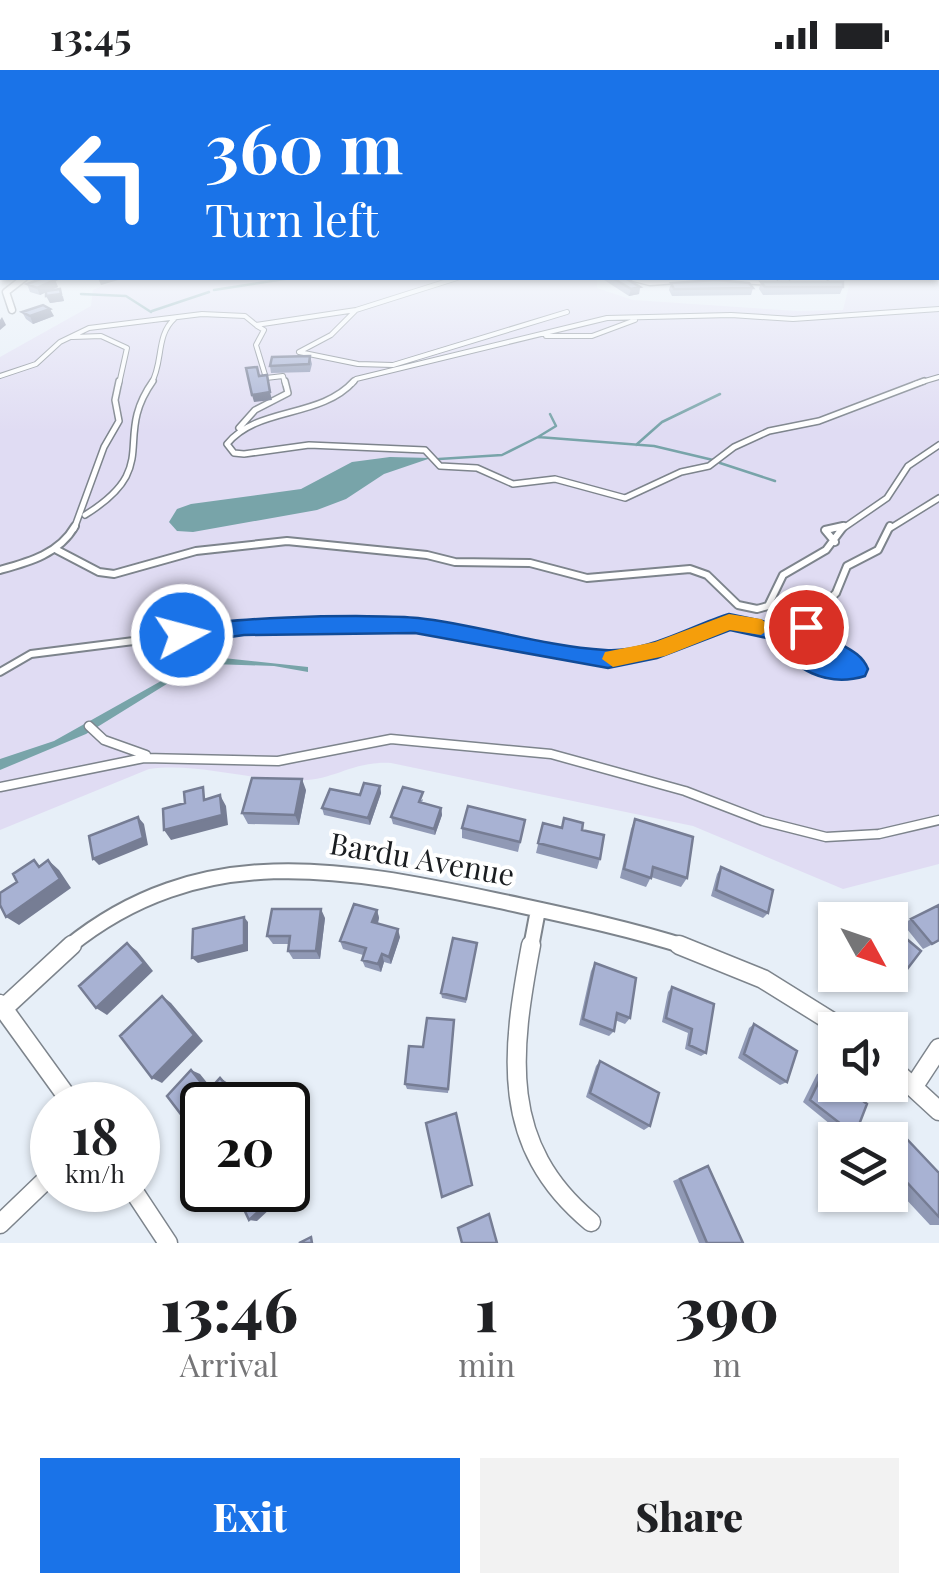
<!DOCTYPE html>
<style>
body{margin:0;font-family:"Playfair Display",serif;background:#f2f2f2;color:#202124;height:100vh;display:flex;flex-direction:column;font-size:38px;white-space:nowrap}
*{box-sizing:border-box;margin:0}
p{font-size:32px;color:#757577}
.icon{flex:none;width:55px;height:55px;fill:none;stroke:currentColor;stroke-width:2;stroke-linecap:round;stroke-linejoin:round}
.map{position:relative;height:1173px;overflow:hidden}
.sheet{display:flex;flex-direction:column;background:#fff;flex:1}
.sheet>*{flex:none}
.guide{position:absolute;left:0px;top:0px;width:940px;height:210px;box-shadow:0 2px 8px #0004;background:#1a73e8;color:#fff;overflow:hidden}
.needle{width:65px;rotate:130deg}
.buttons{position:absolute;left:818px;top:832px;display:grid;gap:20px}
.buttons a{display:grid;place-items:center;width:90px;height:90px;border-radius:0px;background:#fff;box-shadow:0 2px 8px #0004;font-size:50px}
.speed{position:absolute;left:30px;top:1012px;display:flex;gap:20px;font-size:50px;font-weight:700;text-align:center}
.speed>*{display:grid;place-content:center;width:130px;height:130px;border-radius:50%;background:#fff;box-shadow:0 2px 8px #0004;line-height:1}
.speed small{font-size:25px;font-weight:400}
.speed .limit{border:5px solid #111;border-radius:15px;background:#fff;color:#111}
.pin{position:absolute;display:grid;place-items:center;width:85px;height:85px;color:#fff;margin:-42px;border:5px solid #fff;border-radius:50%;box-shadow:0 2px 10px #0007}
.me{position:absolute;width:110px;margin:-55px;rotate:83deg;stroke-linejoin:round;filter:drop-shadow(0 0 8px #0008)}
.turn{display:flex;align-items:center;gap:35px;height:210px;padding:0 40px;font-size:45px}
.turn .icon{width:130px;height:130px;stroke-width:2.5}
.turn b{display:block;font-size:70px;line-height:85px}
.eta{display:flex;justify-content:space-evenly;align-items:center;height:170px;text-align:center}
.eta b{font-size:60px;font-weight:800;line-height:70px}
.cta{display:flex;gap:20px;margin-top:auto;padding:20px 40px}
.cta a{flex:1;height:115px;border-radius:0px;background:#1a73e8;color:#fff;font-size:40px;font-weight:800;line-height:115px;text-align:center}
.cta a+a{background:#f2f2f2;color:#202124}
.status{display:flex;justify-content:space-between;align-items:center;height:70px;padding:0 50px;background:#fff;direction:ltr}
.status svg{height:28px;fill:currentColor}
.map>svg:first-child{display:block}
</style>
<div class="status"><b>13:45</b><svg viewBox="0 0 49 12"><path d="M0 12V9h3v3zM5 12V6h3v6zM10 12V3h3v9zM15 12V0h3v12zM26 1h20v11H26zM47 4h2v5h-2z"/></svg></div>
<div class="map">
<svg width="939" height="1173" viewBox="0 0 939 1173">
<rect width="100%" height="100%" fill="#e7eff8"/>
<path fill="#e0dcf3" d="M939,198V794L843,819L693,756L391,693C355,691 337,708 307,710C254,713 202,692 149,699L0,760V287L91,236L93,220L122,208H597V218L633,230L797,241L843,240L851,208H938Z"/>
<path fill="#78a4a9" d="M390,387L431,388L384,404L346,429L317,440L193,462L177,461L169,452L177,439L191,434L301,419L352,392Z
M214,587L308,597V602L274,596L212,594L191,599L86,664L0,700V689L54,671L195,592Z"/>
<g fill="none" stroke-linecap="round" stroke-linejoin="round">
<path stroke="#78a4a9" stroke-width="2.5" d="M214,220L291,208
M81,224L126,226L151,242
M152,241L209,222
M538,367L556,356L550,344
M636,375L662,352L720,324
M439,389L502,385L538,367L654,376L713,390
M720,393L775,411"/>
<defs>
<path id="lane-far3" d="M355,241L331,265L299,282L358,294L393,295L567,242
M257,256L264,260L256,275L266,308L283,306L285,314
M546,266H592L635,250
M73,267L101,266L127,278L119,314
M0,306L36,294L60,272L89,258L202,244L245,246L256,255L356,240L457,208
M151,314C164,292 155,266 175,248
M352,314L356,309L607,248L731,245L793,249L939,239
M915,314L939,307"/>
<path id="lane-far2" d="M354,311C320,349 258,336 227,374L234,383L244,384L309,375L425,380L440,396L477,398L513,414L555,409L625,428L681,402L709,396L734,377L769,361L819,351L924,311
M239,358L255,340L288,323L285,311
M85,445C164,396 111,370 153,311
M74,459L104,377L119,351L115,330L119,311
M831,459L845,456
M842,459L887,428L908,396L939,375
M889,459L939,428"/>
<path id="lane-far1" d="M835,472L825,460L843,456
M57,480L99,502L114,504L196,481L287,471L427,485L455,492L530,493L587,508L690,499L707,505L738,535L757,539L768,536L783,505L826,480L844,456
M0,500C29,492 59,484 75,456
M0,602L31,584L244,557L394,554L476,564L608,589L657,580L729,552L771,559L785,567L797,587L810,594L854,602L855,593L808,565L809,549L836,523L847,496L878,480L890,456"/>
<path id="lane" d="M89,656L104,670L146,685
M0,717L144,688L278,691L391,669L551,684L685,721L763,751L826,767L879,764L939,750"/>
<path id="street-far2" d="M634,208L650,212L705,208L774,212
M793,212H820L825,208
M12,240L6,222L24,208"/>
<path id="street-far1" d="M68,877C200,770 342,798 495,830C559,844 624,857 687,877
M531,877L538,840"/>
<path id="street" d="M531,875C511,982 498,1075 591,1152
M679,875L763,909L845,960
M0,934L73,1035
M5,937L72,875
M890,996L939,1041
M914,1016L939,978
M133,1120L168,1173
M0,1154L52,1104"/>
</defs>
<use href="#lane-far3" stroke="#7d848c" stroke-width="6"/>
<use href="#lane-far2" stroke="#7d848c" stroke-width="8"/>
<use href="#lane-far1" stroke="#7d848c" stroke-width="10"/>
<use href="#lane" stroke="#7d848c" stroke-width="11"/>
<use href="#street-far2" stroke="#7d848c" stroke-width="9"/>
<use href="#street-far1" stroke="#7d848c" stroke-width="18"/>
<use href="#street" stroke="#7d848c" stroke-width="21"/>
<use href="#lane-far3" stroke="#fff" stroke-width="4"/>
<use href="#lane-far2" stroke="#fff" stroke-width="5"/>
<use href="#lane-far1" stroke="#fff" stroke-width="6"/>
<use href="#lane" stroke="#fff" stroke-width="8"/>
<use href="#street-far2" stroke="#fff" stroke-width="6"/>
<use href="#street-far1" stroke="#fff" stroke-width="14"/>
<use href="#street" stroke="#fff" stroke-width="18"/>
</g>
<path fill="#9099b5" d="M601,208H625L640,217L639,224L629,226Z
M55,210L58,217L51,220L63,226L64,231L50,233L46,222L40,225L30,222L27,214Z
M761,212L843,217L840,224L763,225L759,219Z
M671,213L753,218L751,225L672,226L669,220Z
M22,242L54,246L33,254L26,249Z
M310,286L312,294L310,302L271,303L270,296Z
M380,716L381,723L370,755L324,745L322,738L360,725Z
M306,720L299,755L248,754L242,743Z
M423,729L422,733L441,738L442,745L435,765L393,754L391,747Z
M635,749L687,808L681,817L651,807L646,817L620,808L631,759Z
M525,750L518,782L462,768V758Z
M543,753L582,760L600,789L597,799L536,783Z
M721,797L768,843L763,848L711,826L717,804Z
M377,840L379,848L378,854L400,867L391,894L384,892L381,902L365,897L362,890L363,885L343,879L340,871Z
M325,848L320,889H293L288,881L289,874H273L267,866Z
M911,849L939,871L923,879L903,854Z
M890,855L908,898L896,906L890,900Z
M477,873L466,933L442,928L441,923Z
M595,893L630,948L625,954L615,950L614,961L609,966L579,955L591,901Z
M672,917L706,983L701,986L685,979L688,963L662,952L668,922Z
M754,954L787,1012L780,1015L738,988L749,958Z
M454,956L448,1023L407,1019L405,1014Z
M600,991L650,1056L644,1060L586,1027L596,996Z
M824,1001L855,1065L846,1067L803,1032L817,1004Z
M904,1066L939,1103V1155H930L890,1112V1070H889Z
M708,1096L743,1173H699L673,1111Z"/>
<path fill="#767d94" d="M98,208H121L122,209L101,215Z
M55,210L58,217L40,225L37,218Z
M640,217L639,224L629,226L631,219Z
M60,219L64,231L50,233L46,226Z
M50,239L54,246L33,254L30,246Z
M2,247L6,255L0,260V250Z
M270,322L272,330L254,332L252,325Z
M302,709L306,720L299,755L295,745Z
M380,716L381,723L370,755L368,748Z
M220,725L226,736L228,755L171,770L164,760Z
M441,738L442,745L435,765L434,759Z
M138,747L144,754L148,775L99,795L93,789Z
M48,790L59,800L71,818L19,855L6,847Z
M321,839L325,848L320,889L316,881Z
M377,840L379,848L375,861L372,852Z
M244,847L248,852V881L198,893L192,888Z
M398,859L400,867L391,894L389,887Z
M127,873L137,881L153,901L107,945L96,938Z
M382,884L384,892L381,902L378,894Z
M162,926L171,933L203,971L162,1013L152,1008Z
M191,1000L200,1004L217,1025L208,1021Z
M220,1008L228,1013L239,1027L232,1035H220Z
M278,1120H284L286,1124L257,1151L249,1150Z"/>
<path fill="#a8b2d3" stroke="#767d94" stroke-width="2.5" d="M43,208L55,210L37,218L27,214Z
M613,208H625L640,217L631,219Z
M716,210L749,213L753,218L674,219L671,213Z
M761,212H843V217H765Z
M60,219L61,224L46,226V221Z
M43,235L50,239L30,246L22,242Z
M310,286L309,294L270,296L272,287Z
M257,297L259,306L267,305L270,322L252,325L246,298Z
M252,708L302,709L295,745L242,743Z
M364,713L380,716L368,748L322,738L330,719L360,725Z
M203,717L204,730L220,725L222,745L164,760L163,739L185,733L184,722Z
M403,717L423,722L419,732L441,738L434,759L391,747Z
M468,736L525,750L520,772L462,758Z
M138,747L143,768L93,789L89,766Z
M564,748L583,753L582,760L604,765L600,789L538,773L543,753L562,758Z
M635,749L693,767L687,808L653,797L651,808L624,799Z
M34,790L39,797L48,790L60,809L6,847L0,835V823L17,812L13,804Z
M721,797L773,820L768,843L716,820Z
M354,834L377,840L372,852L398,859L389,887L382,884L378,894L362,890L366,878L340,871Z
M939,835V870L932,874L911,849Z
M870,838L884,850H860Z
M272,839H321L316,881H288L290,866H267Z
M244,847V875L192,888L193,859Z
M890,855L921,881L908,898L890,882Z
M453,868L477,873L466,929L441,923Z
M127,873L144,893L96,938L79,916Z
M595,893L636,908L630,948L617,943L614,961L583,949Z
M672,917L714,934L706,983L689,975L692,959L666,948Z
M162,926L194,965L152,1008L120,966Z
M427,948L454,950L448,1019L405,1014L409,976L423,977Z
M754,954L797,981L787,1012L744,984Z
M600,991L659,1023L650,1056L590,1023Z
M191,1000L208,1021L220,1008L232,1022L220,1035H202V1072L167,1026Z
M824,1001L835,1009V1015H842L867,1034L855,1065L810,1030Z
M456,1043L472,1115L442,1127L426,1053Z
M904,1066L939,1103V1147L890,1094V1085Z
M708,1096L743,1173H707L680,1109Z
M235,1120H278L279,1123L249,1150Z
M489,1144L497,1173H462L458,1158Z
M311,1167L312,1173H299Z"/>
<linearGradient id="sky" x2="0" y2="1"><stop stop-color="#7baecf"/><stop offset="0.55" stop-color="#f4f8fc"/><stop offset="1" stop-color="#f4f8fc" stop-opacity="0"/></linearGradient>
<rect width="939" height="362" fill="url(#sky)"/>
<path fill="#1a73e8" stroke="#114b97" stroke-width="2.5" d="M729,544L786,556L805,581L826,588L805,577L795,557L798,552H814C827,575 859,575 868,599L865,606C826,618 794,599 771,569L730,560L657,588L608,598L415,563L244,565L182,574L171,565C184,545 385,544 418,548C480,555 542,576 605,580C647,583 690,556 729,544Z"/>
<path fill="#f59e0b" d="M729,544L761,549L772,557L761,565L730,560L665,586L613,597L602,589L605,582L655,572Z"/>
<g text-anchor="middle" stroke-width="8" stroke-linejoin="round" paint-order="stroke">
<g font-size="30" fill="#1a1d20" stroke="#fff">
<text transform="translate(422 790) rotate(10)" y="10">Bardu Avenue</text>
</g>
</g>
</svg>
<div class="buttons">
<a><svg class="needle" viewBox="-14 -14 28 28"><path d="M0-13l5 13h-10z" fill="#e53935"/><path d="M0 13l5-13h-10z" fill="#757577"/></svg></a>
<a><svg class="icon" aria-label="sound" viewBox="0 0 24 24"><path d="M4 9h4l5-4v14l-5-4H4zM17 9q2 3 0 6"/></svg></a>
<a><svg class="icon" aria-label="layers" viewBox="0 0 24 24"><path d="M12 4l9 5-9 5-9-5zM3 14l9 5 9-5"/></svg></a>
</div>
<div class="speed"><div>18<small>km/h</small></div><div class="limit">20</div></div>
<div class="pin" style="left:806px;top:557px;background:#d93025"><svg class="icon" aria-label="arrive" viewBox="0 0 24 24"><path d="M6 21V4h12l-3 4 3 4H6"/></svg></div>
<svg class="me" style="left:182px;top:565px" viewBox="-20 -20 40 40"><circle r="17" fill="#1a73e8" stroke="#fff" stroke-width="3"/><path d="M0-11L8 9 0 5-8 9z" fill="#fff"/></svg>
<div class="guide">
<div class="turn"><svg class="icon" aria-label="left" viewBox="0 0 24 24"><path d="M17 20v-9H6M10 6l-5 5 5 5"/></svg><div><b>360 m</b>Turn left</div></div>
</div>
</div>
<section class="sheet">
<div class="eta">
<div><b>13:46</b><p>Arrival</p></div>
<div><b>1</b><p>min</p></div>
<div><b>390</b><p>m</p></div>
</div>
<div class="cta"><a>Exit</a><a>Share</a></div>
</section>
